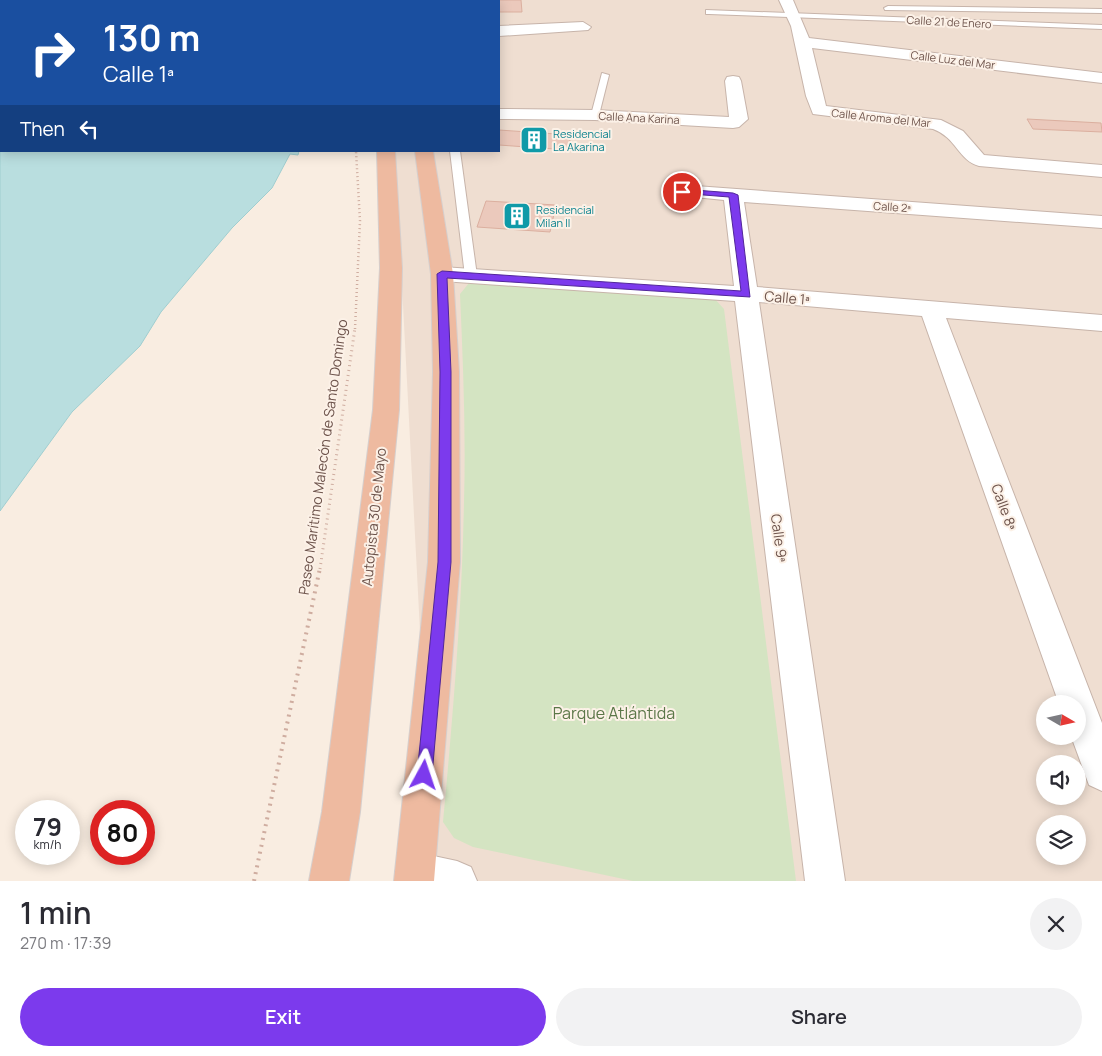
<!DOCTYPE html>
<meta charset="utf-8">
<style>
body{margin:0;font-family:Manrope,sans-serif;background:#f2f2f3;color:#2b2b33;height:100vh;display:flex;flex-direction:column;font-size:19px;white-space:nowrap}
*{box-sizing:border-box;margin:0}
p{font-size:16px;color:#7c7c81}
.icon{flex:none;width:28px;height:28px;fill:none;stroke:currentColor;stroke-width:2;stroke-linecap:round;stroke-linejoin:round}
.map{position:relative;height:881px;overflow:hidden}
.side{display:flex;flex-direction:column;background:#fff;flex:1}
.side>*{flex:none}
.hud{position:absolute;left:0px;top:0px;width:500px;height:152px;box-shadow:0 2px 12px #0003;background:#1a4fa0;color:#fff;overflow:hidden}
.needle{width:32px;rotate:99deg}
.tools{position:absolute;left:1036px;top:695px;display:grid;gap:10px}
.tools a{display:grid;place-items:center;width:50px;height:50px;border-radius:50%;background:#fff;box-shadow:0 2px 12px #0003;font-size:25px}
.speed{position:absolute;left:15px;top:800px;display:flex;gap:10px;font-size:25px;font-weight:700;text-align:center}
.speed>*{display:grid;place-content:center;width:65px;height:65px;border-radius:50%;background:#fff;box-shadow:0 2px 12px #0003;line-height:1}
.speed small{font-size:12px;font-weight:400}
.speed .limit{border:8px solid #d22;background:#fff;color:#111}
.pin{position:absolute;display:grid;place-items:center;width:42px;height:42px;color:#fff;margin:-21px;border:2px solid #fff;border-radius:50%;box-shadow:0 1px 5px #0007}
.me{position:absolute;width:55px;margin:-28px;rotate:5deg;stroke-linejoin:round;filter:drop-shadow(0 0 4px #0008)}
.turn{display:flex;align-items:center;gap:18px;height:105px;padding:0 20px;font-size:22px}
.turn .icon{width:65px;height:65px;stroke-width:2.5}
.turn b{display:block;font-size:35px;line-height:42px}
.then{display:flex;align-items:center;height:48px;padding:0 20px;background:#0003;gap:10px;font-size:19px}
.round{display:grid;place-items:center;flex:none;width:52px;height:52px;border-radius:26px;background:#f2f2f3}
.head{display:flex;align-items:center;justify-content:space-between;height:85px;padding:0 20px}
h1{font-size:30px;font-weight:600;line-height:38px}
.action{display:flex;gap:10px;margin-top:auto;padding:10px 20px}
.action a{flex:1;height:58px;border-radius:30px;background:#7c3aed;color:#fff;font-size:20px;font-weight:600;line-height:58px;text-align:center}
.action a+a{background:#f2f2f3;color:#2b2b33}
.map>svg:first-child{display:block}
</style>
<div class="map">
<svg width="1102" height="881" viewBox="0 0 1102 881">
<rect width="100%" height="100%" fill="#f9ede1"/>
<path fill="#efded1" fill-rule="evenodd" d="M388,0H1102V881H433L395,151H499V1ZM1045,704H1078V736H1045ZM1045,764H1078V796H1045ZM1045,824H1078V856H1045Z"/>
<path fill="#d4e4c2" d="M482,280L713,297L724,309L796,881H633L473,847L454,838L443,822C453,715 462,609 464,502C466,432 463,363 460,294L469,283Z"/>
<path fill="#b9dedf" stroke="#a0ced0" d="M0,0H146L1,1V151H299L298,155L290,154L272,188L232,228L161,312L140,346L72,412L0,511Z"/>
<path fill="#ebc9bc" stroke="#dbaf9f" d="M493,0H521L522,12H499V1Z
M1027,119L1101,123L1102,132L1033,129Z
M499,130L571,135L568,150L499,145Z
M486,201L556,205L550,232L477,227Z"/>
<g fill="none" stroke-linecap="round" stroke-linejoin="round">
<defs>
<path id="service" d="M888,6L1102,9V13L885,10L884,8Z
M706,10L1102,25V29L709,14H706Z
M602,73L609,75L599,115L595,118L591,115Z
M450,151H460L477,276L471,280L465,276Z"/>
<path id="minor" d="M779,0H793L809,38L1102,73V83L812,48L826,106L941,120L963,131L984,155L1102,165V177L979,166C959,161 956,137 933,129L813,114L806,96L791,26Z
M583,22L591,27L588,30L499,36V26Z
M733,76L739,77L741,81L748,119L739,127L733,128L595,120L499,119V109L595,110L729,117L725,81L727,77Z
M682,185L1102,216V228L744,202L757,287L1102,315V331L946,318L1102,723V791L1089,785L1071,736H1078V704H1059L922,316L759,302L845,881H805L735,301L442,281L434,279L431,274L434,269L442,267L734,286L724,200L675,195L672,191L675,187Z
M415,852L457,861L471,867L477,881H399L395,872L401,858Z"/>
<path id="trunk" d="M348,0H362L363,1H349Z
M378,0H392L393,1H379Z
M377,151H395L402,268L399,410L360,812L349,881H309L322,812L373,410L380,268Z
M415,151H433L453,274L459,372L460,562L434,881H394L428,562L433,372L431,274Z"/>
</defs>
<use href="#service" stroke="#c7b4aa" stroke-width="2"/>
<use href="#minor" stroke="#c7b4aa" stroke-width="2"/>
<use href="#trunk" stroke="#d6cfcd" stroke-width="2"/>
<path stroke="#cfada0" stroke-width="2.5" stroke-dasharray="1 3" stroke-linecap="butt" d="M355,329L360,221L356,151"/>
<path stroke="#cfada0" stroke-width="3" stroke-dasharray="1 4" stroke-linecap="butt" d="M320,569L355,328"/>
<path stroke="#cfada0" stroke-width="4" stroke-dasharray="2 5" stroke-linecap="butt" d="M254,881L320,568"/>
<use href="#service" fill="#fff" fill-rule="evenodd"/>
<use href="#minor" fill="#fff" fill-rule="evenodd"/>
<use href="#trunk" fill="#eebaa0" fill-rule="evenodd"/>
</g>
<path fill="#7c3aed" stroke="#51269a" d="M682,189L733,193L738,195L750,297L447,278L451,372V562L432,775L430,781L424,783L419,781L417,775L438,562L440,372L437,274L442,271L741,291L729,197L679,193V190Z"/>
<defs>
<symbol id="building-square" viewBox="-11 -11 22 22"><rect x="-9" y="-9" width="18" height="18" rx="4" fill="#0f9aa8" stroke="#fcf1e7"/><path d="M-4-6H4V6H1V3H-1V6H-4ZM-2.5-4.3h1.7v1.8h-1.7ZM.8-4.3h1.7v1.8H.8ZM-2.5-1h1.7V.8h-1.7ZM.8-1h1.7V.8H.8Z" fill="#fff"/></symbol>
</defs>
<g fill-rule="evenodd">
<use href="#building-square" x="518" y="124" width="32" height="32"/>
<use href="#building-square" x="501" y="200" width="32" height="32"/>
</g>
<g text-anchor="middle" stroke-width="4" stroke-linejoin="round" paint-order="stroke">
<g font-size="11" fill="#6d534b" stroke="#fcf1e7">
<text transform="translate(949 22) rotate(3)" y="4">Calle 21 de Enero</text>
<text transform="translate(953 60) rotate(7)" y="4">Calle Luz del Mar</text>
<text transform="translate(639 118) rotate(3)" y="4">Calle Ana Karina</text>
<text transform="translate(881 118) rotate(6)" y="4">Calle Aroma del Mar</text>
<text transform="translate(892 207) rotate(4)" y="4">Calle 2ª</text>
</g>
<g font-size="11" fill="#0d838f" stroke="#fcf1e7" text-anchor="start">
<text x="553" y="138">Residencial<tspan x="553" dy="13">La Akarina</tspan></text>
<text x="536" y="214">Residencial<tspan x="536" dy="13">Milan II</tspan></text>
</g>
<g font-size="14" fill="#6d534b" stroke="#fcf1e7">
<text transform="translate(787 298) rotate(5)" y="5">Calle 1ª</text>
<text transform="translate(323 457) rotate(-82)" y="5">Paseo Marítimo Malecón de Santo Domingo</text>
<text transform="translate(1004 507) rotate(70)" y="5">Calle 8ª</text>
<text transform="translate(374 517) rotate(-84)" y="5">Autopista 30 de Mayo</text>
<text transform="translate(779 538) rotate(82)" y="5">Calle 9ª</text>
</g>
<g font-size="16" fill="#5b7748" stroke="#fcf1e7">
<text x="614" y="719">Parque Atlántida</text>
</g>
</g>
</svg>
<div class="tools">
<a><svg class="needle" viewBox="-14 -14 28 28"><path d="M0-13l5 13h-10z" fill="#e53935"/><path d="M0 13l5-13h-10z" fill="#7c7c81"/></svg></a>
<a><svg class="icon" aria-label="sound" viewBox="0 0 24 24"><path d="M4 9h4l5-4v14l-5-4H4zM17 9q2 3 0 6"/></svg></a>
<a><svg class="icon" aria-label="layers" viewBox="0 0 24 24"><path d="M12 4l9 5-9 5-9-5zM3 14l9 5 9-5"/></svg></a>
</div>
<div class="speed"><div>79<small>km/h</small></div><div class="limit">80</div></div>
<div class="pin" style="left:682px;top:192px;background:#d93025"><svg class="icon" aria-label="arrive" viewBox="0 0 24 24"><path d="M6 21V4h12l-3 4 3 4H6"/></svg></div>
<svg class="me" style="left:424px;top:775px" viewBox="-20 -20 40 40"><path d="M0-17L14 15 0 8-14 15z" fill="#7c3aed" stroke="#fff" stroke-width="4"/></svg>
<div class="hud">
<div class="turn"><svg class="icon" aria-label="right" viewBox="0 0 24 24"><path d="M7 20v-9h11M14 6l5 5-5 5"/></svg><div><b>130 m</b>Calle 1ª</div></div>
<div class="then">Then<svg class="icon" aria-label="left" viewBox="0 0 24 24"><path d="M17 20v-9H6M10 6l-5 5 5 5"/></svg></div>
</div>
</div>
<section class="side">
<div class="head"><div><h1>1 min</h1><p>270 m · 17:39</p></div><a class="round"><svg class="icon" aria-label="close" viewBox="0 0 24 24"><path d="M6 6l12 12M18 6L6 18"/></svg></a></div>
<div class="action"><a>Exit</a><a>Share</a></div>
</section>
